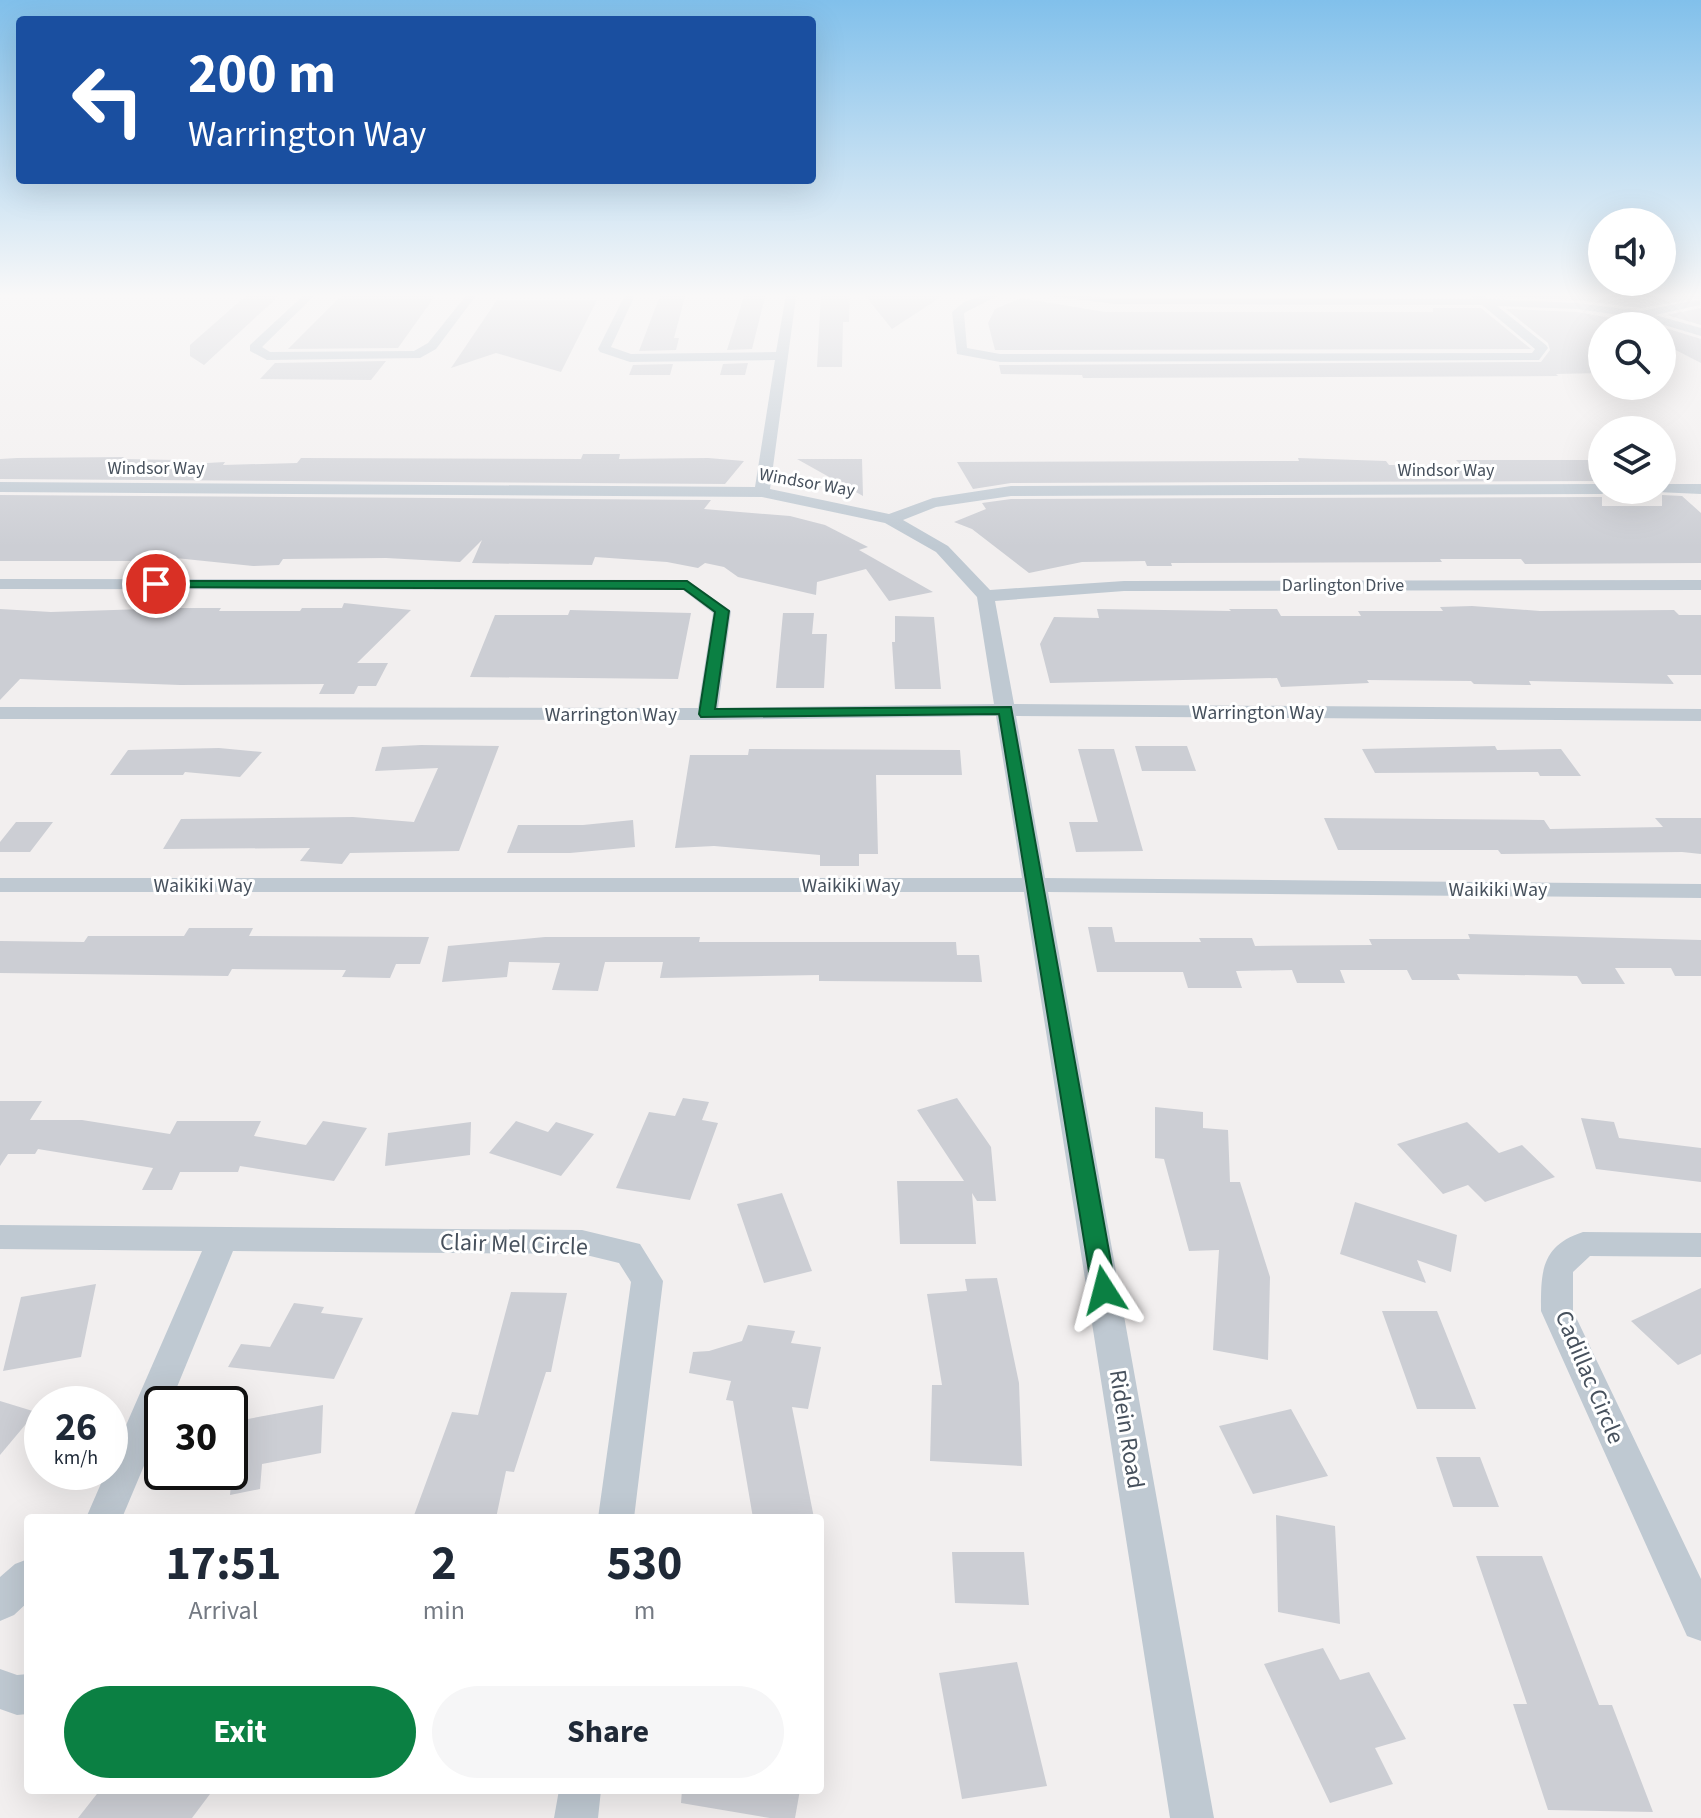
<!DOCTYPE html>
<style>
body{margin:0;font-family:"Source Sans 3",sans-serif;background:#f6f6f7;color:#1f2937;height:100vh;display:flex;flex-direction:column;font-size:30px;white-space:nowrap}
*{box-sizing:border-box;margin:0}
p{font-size:26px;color:#747a83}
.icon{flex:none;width:44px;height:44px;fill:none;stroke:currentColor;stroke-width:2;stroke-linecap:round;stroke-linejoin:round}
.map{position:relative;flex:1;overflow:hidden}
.side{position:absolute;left:24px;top:1514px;width:800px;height:280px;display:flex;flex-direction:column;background:#fff;border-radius:8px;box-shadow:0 8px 32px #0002}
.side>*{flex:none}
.top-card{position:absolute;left:16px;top:16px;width:800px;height:168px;border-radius:8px;box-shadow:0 8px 32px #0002;background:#1a4fa0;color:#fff;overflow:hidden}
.tools{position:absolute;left:1588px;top:208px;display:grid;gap:16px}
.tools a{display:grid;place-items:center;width:88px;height:88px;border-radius:50%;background:#fff;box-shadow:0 8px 32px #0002;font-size:40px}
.speed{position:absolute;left:24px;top:1386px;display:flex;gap:16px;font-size:40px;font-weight:700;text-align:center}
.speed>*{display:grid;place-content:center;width:104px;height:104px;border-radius:50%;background:#fff;box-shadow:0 8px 32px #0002;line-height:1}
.speed small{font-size:20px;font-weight:400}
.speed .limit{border:4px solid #111;border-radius:12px;background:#fff;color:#111}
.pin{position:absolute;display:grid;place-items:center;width:68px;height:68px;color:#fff;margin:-34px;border:4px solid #fff;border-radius:50%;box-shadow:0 2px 8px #0007}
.me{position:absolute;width:88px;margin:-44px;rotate:351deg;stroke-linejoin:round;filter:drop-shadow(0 0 6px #0008)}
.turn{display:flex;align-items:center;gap:28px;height:168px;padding:0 40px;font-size:36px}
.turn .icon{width:104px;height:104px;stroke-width:2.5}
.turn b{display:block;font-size:56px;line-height:68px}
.eta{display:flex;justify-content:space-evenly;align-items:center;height:136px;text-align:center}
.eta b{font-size:48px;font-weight:700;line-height:56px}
.button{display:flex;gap:16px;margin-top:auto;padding:16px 40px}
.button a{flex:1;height:92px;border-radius:48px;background:#0b8043;color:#fff;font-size:32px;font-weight:700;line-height:92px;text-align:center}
.button a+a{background:#f6f6f7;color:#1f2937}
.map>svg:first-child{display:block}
</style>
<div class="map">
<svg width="1701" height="1818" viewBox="0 0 1701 1818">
<rect width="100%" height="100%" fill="#f2efef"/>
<path fill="#ccced4" d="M249,293H282L204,365L190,356V345Z
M661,293H686L674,338H679L676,350L639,351Z
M745,293H766L752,349L727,350Z
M821,293H850L849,322H843L842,367H817Z
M863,293H947L892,329Z
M1485,293H1701V298L1641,308L1577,300L1489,296Z
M341,296H435L398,348L288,349Z
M1021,298L1105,312H1433V308H1481L1531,349L995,350L988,323L995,309Z
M497,300H597L561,372L496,353L451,368Z
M1701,308V325L1667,315Z
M1506,309L1577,312L1657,326H1602V373L1556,374L1558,376L1083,378L1082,375L1001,374L999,365L1541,362L1550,350L1548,343Z
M1662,327L1701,339V363L1662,343Z
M386,361L371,380L260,379L275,363Z
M748,363L745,375H720L723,364Z
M673,364L670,375H629L633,365Z
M583,454H620L619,459L708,458L744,461L725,484L0,479V459L17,458L124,457L122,459L177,460L172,465L225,462L223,465L297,463L301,458L581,459Z
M1298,458L1386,461L1389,465H1461L1456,460H1602V481L1011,483L973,489L957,462L1299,461Z
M797,459H862L863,496Z
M0,495L711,500L704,509L790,516L825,525L868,547L859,550L933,592L889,601L866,569L817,582L816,595L738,577L724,567L705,563L698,568L667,562L595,557L592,565L472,563L482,540L460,562L386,558L283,559L279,565L253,566L156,556L152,561H0Z
M1662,495L1682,496L1701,513V563L1525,564L1521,559H1440L1442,562L1171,563L1172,566H1147L1145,561L1082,562L1029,573L972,529L954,522L986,509L982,503L1011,499L1602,497V506H1662Z
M344,603L411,610L357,663H388L376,686H358L354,694H319L324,684L180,685L20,679L0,700V609L51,612L176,608H221L219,611H300L302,608H342Z
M1472,606L1540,611L1674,610L1679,615H1701V675H1667L1674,684L1529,681L1531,685L1474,684L1471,681L1367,680L1369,683L1281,687L1277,678L1050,683L1040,644L1054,617L1099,618L1097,609L1231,611L1229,609H1277L1281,616H1361L1358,611H1443L1440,607Z
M570,610L691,613L678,679L470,677L495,615H568Z
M783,613H814L812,634H827L824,688H776Z
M895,616L934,617L941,689H895L892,642H895Z
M421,745L499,746L459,851L350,853L342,864L300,861L310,848L163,849L181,819L353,817L414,822L438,768L375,771L382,747Z
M1135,746H1187L1196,771H1142Z
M1495,746L1497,750L1561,749L1581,776H1540L1538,772L1375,773L1362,749Z
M219,748L262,752L240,777L185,772L183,775H110L128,750Z
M749,749L960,750L962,775H876L878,854H859V866H820V855L714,846L675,848L690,755H748Z
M1078,749H1114L1143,851L1076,852L1069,822H1098Z
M1324,818L1544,820L1550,829L1663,827L1655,818H1701V854L1682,852L1501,854L1498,850H1338Z
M633,820L635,847L570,853H507L518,825H583Z
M16,822H53L30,852H0V842Z
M1088,927H1112L1115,942H1201L1199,938H1252L1255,946L1372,945L1369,939H1470L1468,934L1701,940V976H1675L1671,968H1615L1625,984H1582L1577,976L1457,974L1460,980H1412L1407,970H1340L1345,983H1297L1292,970L1236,971L1242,988H1188L1183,972H1097Z
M189,928H253L249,936L429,937L420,964H396L390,978L342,977L346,970L232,969L228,976L0,973V941L84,942L88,936H184Z
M545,937H700L699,942H956L957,955H979L982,982L819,981V975L660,978L663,962H605L598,991L552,990L560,963L509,962L507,977L442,982L448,946Z
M683,1098L709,1102L702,1120L718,1123L690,1200L616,1188L649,1112L675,1116Z
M957,1098L991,1147L996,1201H977L972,1193L976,1244H900L897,1181H964L917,1110Z
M0,1101H42L30,1120H82L170,1134L177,1121H261L254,1136L306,1145L323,1121L367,1128L334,1181L240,1166L238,1172H180L172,1190H142L153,1168L38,1149L35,1154H8L0,1166Z
M1155,1107L1203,1112V1128L1228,1130L1230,1182H1240L1270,1277L1268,1360L1213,1350L1219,1250L1189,1251L1164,1159L1155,1158Z
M1581,1118L1614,1122L1619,1138L1701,1148V1182L1596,1169Z
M516,1121L548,1132L556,1122L594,1134L561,1176L489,1153Z
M471,1122L470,1155L385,1166L388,1133Z
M1467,1122L1499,1153L1522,1145L1555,1177L1485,1202L1468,1185L1443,1194L1397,1144Z
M782,1193L812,1271L764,1283L737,1204Z
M1355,1202L1457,1235L1451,1272L1417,1260L1426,1283L1340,1254Z
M997,1278L1019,1383L1022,1466L930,1461L932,1385H942L927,1294L967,1291L965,1279Z
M96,1284L81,1357L3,1371L21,1297Z
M1701,1288V1354L1678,1365L1631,1321Z
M511,1292L567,1293L551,1372H546L514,1472L506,1471L496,1518H413L452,1412L478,1415Z
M294,1303L324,1307L321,1313L363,1318L334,1379L228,1367L241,1344L270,1347Z
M1382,1311H1437L1476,1409H1417Z
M748,1325L795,1331L791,1343L821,1347L808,1409L792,1407L814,1518H753L733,1401L726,1400L731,1381L689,1373L693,1352L709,1351L742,1341Z
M0,1401L36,1412L0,1455Z
M323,1405L321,1453L262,1464L260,1489L230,1495L237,1421Z
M1291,1409L1328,1476L1253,1494L1219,1426Z
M1436,1457H1480L1499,1507H1453Z
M1276,1515L1335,1526L1340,1624L1278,1612Z
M952,1552H1024L1029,1605L955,1603Z
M1476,1556H1542L1599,1705H1612L1653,1812L1548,1810L1513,1704H1527Z
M1323,1648L1340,1680L1369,1672L1406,1739L1375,1748L1393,1784L1330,1803L1264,1664Z
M1017,1662L1047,1786L962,1799L939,1673Z
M100,1790H213L192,1818H78Z
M682,1790H800L795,1818H770L681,1803Z"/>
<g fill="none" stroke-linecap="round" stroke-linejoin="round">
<path fill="#bfc9d2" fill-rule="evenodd" d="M306,293H317L262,347L270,352L414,351L428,343L468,293H478L436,349L420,358L267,360L250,351V345Z
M626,293H636L611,347L631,354L776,352L786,295L801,293L796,297L770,489L889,514L933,498L1011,486L1602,484V490H1609L1602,494L1011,496L936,507L903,520L948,546L990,590L1124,581L1701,580V590L1124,591L995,601L1014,704L1701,709V721L1016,716L1045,878L1701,884V898L1048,892L1214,1818H1170L1024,892H0V878H1022L996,716L707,720L0,719V707L698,708L713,613L683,590L0,589V579L687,580L731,611L718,708L994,704L977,597L936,552L885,523L762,497L0,492V482L755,487L775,360L630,362L600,352L598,349Z
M989,293H1003L964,313L967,348L1000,354L1532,353L1535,349L1482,305L1115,304L1049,296L1044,293L1115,298L1474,299L1469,293H1480L1488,299L1577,303L1641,311L1696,300L1700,301V305L1655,315L1701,328V336L1641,318L1577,309L1497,306L1546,345L1548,348L1539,360L1000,362L957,354L952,312L964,302Z
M1662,484H1701V494L1657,492L1655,490H1662Z
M0,1225L582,1230L640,1244L663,1281L634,1518H598L631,1282L619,1263L582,1254L233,1251L170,1404H162V1423L122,1518H86L106,1472H110V1462L202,1251L0,1249Z
M1583,1232L1701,1233V1257L1590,1256L1573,1272V1311L1701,1579V1641L1687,1636L1541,1311C1541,1273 1540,1246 1583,1232Z
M28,1559V1602L14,1615L0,1621V1577L15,1564Z
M0,1669L17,1675L28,1674V1714L17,1715L0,1709Z
M559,1790H601L598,1818H554Z"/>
</g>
<linearGradient id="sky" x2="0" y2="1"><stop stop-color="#81c0eb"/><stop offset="0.54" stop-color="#f9f8f8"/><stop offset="1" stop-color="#f9f8f8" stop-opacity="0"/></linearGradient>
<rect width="1701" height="547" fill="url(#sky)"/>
<path fill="#0b8043" stroke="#07532c" stroke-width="2" d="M156,581H687L729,611L715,709L1011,707L1116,1290L1112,1297L1104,1299L1095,1297L1092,1290L999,714L701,717L699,714L715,612L684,589L152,587V582Z"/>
<g text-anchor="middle" stroke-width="6" stroke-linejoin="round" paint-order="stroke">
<g font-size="18" fill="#47515d" stroke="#fff">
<text x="156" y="474">Windsor Way</text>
<text x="1446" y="476">Windsor Way</text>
<text transform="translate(807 482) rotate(10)" y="6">Windsor Way</text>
<text x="1343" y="591">Darlington Drive</text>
</g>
<g font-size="20" fill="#47515d" stroke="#fff">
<text x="1258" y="719">Warrington Way</text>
<text x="611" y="721">Warrington Way</text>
<text x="203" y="892">Waikiki Way</text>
<text x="851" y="892">Waikiki Way</text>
<text x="1498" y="896">Waikiki Way</text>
</g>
<g font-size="24" fill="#47515d" stroke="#fff">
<text transform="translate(514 1244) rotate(2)" y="8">Clair Mel Circle</text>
<text transform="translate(1590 1377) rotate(67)" y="8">Cadillac Circle</text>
<text transform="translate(1127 1429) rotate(81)" y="8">Ridein Road</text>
</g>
</g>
</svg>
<div class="tools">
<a><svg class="icon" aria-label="sound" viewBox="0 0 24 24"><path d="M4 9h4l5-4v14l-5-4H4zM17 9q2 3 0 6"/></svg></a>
<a><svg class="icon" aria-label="search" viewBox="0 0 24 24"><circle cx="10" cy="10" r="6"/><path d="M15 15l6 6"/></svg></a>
<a><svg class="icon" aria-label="layers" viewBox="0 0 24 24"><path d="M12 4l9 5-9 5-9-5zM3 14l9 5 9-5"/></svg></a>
</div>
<div class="speed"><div>26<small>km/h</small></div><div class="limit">30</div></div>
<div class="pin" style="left:156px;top:584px;background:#d93025"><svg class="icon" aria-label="arrive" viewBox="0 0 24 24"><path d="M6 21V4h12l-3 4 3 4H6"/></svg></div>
<svg class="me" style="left:1104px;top:1290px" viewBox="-20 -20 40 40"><path d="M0-17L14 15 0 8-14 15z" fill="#0b8043" stroke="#fff" stroke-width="4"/></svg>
<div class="top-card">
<div class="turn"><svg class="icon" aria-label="left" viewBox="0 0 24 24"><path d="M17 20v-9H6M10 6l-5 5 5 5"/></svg><div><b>200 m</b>Warrington Way</div></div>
</div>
<section class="side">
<div class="eta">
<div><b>17:51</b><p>Arrival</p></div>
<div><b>2</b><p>min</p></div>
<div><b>530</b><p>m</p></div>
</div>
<div class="button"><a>Exit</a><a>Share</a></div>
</section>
</div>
